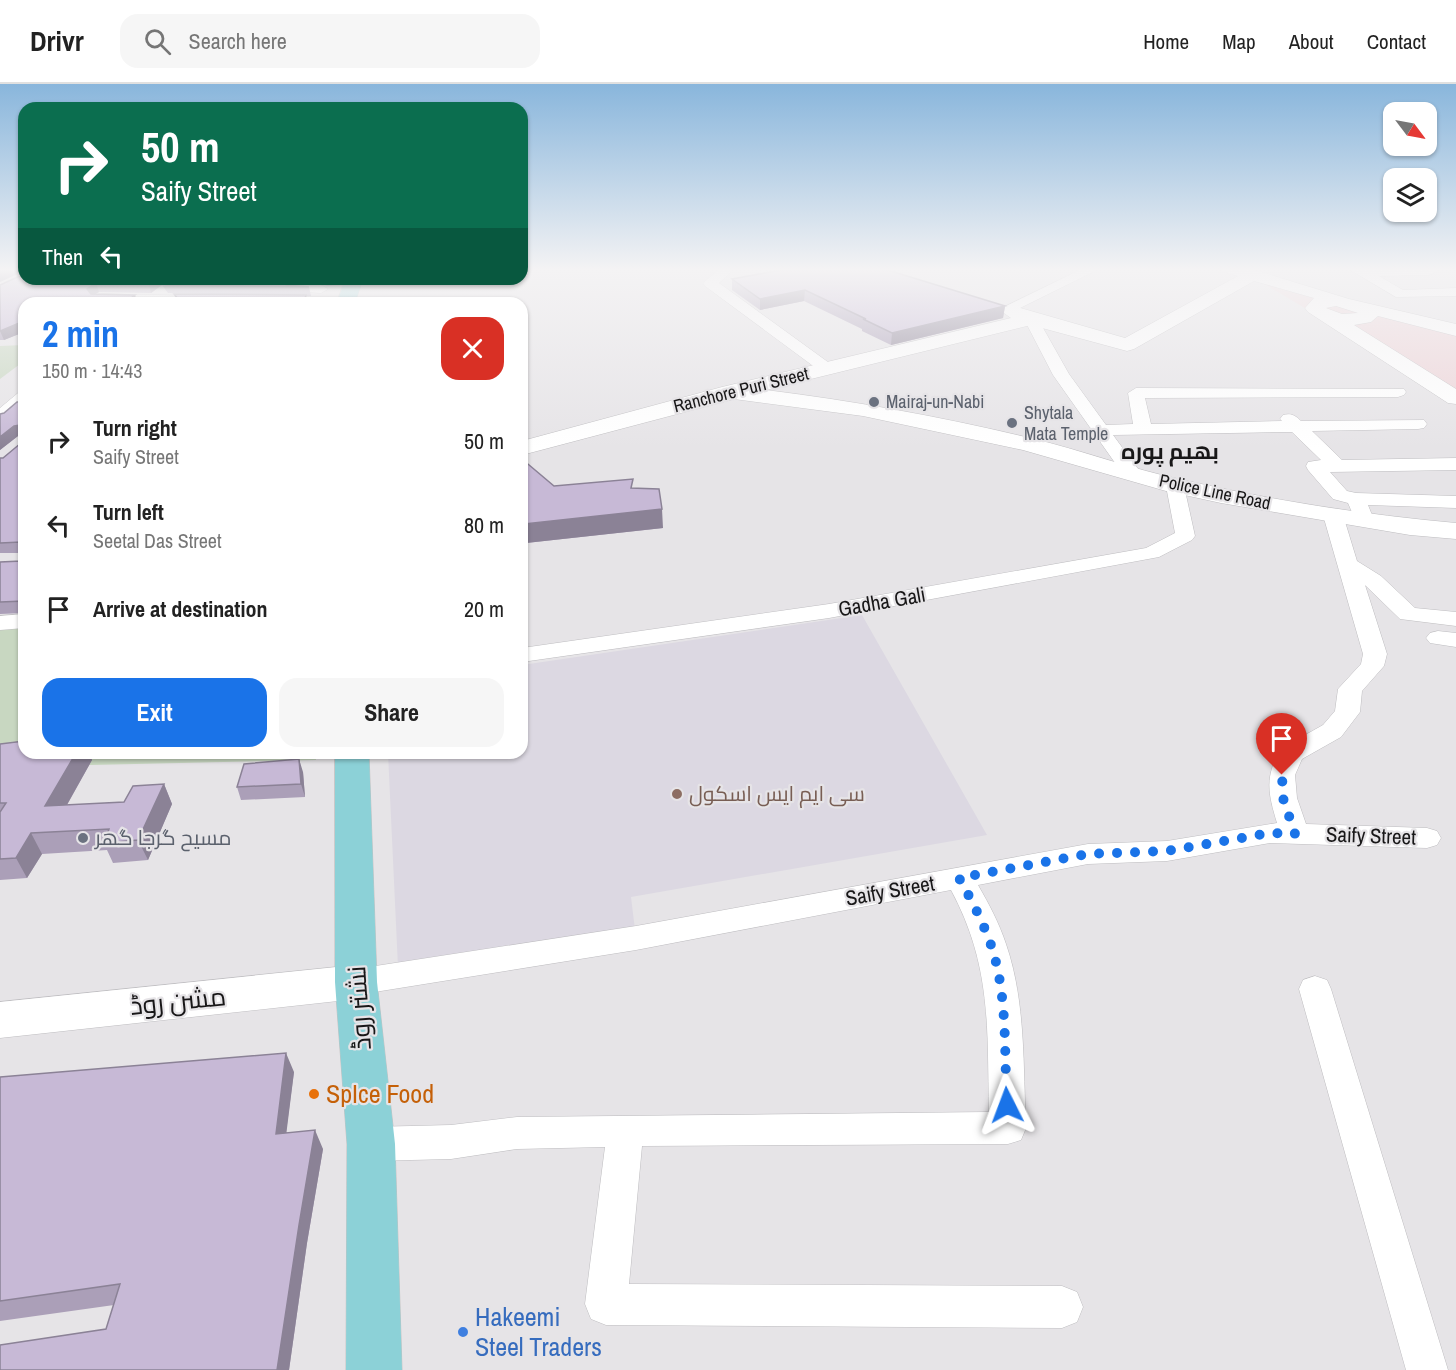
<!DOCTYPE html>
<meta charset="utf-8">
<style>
body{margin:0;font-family:"Archivo Narrow",Cairo,sans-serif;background:#f6f6f6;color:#222;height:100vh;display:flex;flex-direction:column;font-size:22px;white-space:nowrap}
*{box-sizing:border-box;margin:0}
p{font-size:20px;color:#767676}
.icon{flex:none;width:33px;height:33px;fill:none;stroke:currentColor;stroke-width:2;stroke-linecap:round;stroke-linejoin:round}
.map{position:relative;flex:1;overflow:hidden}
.drawer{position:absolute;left:18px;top:213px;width:510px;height:462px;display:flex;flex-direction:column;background:#fff;border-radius:18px;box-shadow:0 2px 4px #0004}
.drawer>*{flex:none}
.banner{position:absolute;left:18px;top:18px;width:510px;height:183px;border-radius:18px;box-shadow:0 2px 4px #0004;background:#0b6e4f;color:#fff;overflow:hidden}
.needle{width:39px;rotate:122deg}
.tools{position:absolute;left:1383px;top:18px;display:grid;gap:12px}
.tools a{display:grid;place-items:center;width:54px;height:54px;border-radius:12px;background:#fff;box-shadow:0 2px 4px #0004;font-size:30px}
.pin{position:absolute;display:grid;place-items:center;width:51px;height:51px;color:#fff;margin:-62px -26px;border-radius:50% 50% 50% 0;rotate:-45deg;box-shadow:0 0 6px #0007}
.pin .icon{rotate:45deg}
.me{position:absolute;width:66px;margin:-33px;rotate:357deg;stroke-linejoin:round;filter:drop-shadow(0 0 4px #0008)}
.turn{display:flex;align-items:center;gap:21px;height:126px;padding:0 24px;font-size:27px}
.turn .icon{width:78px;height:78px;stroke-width:2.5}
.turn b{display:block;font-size:42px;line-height:51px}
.then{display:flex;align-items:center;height:57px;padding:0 24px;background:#0003;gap:12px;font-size:22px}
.round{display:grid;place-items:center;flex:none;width:63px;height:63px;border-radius:18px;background:#f6f6f6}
.headline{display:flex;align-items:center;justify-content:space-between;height:102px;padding:0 24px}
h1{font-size:36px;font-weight:800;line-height:45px;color:#1a73e8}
.cta{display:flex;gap:12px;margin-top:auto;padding:12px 24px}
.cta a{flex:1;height:69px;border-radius:18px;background:#1a73e8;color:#fff;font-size:24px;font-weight:800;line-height:69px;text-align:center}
.cta a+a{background:#f6f6f6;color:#222}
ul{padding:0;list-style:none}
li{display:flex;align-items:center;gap:18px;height:84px;padding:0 24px}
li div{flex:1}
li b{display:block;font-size:22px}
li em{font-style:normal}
header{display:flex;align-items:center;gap:36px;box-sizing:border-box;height:84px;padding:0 30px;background:#fff;border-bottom:2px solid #e0e0e0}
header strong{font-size:28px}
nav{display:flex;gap:33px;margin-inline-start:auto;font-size:21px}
.search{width:420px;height:54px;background:#f6f6f6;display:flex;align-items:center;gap:15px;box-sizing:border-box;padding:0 21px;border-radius:18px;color:#767676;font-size:22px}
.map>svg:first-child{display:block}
</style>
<header>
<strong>Drivr</strong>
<div class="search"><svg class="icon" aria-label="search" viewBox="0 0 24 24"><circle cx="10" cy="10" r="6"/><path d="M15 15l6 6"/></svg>Search here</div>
<nav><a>Home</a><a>Map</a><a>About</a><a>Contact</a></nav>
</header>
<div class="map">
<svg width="1456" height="1286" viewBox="0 0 1456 1286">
<rect width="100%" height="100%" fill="#e6e4e7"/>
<path fill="#dcd8e2" d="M862,531L987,751L631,813L636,854L398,883L388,669H522V581Z"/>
<path fill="#eed4d8" d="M1249,191L1456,245V313Z"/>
<path fill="#c8d7c1" d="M24,261V277L0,295V262Z
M24,538V669H315L316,676L0,683V540Z"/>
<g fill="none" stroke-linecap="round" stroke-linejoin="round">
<defs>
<path id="street" d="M716,184H728L731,188L719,199L832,281L834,284L832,287H820L705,202L703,199L717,187Z
M1084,184H1101L1012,228H1002L1000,225Z
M1347,184H1433L1435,187L1433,190L1428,191L1379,192L1403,206L1456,204V212L1396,213Z
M292,195H306L302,200L321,201L328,205L321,209L288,207L286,204Z
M103,210L210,212L217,216L215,219L98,217L96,214L98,211Z
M274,213L346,215L353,219H268L269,214Z
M1031,231L1038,235L1069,290L1106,341L1133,340L1128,309L1136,304L1404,305L1406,308L1404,311L1398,313L1145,314L1151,340L1282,337L1280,335L1283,331C1291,329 1295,331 1301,337L1424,336L1427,340L1424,344L1418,345L1312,347L1342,376L1456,374V386L1330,388L1347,407L1356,409L1456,412V424L1368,421L1374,436L1371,440H1357L1348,419L1333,415L1308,386L1306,382L1308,378L1321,376L1292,348L1113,351L1141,389L1139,393H1125L1053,291L1024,235Z
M24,308V321L6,337L0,338V324L18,309Z
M1175,396L1182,398L1184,402L1195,452L1192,456L1159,473L829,534L522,578V564L829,520L1146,464L1175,449L1166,402L1168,398Z
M1333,425L1340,427L1343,431L1357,477L1381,492L1415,524L1456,528V542L1400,535L1365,501L1387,570L1384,582L1362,607L1360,628L1341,653L1302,675L1295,691L1297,714L1306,740L1427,744L1437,747L1441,754L1437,761L1427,764L1270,759L1167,777L1088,780L978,801C989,820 999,839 1006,860C1026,918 1023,983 1026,1044L1021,1056L1008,1060L642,1062L629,1200L1062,1202L1077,1208L1083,1223L1077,1238L1062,1244L606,1241L591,1235L585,1220L605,1063L517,1065L451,1075L371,1077L358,1072L353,1060L358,1048L371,1043L451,1041L517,1033L989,1028C987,945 992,882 951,806L636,866L356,911L345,907L340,898L345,889L356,885L636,842L1088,760L1167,757L1277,739C1268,709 1264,692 1282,664L1323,641L1335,627L1338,605L1361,580L1363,570L1323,431L1326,427Z
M24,530V544L0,546V532Z
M1438,547L1456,549V563L1430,559L1426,554L1430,549Z
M1315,892L1327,896L1331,905L1448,1286H1406L1299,905L1303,896Z"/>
<path id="secondary" d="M1222,184H1248L1349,215L1456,240V252L1378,232L1371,238L1354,241L1456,305V320L1448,319L1308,228L1305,224L1314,214L1254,197L1134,265L1127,267L1031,241L766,306C855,317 942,333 1030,354C1081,366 1131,385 1183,396C1270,416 1366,431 1456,439V455L1410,451L1221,419L1166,407L1023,366L863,332L734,315L522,371V357L722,303L1011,234L1001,227L1003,223L1010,221L1125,254L1238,192L1224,188ZM1336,222L1358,229L1342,230L1326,224Z
M356,881L371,886L377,898L371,910L356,915L0,954V918Z"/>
<path id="primary" d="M345,195H363L355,219H337Z
M335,669H369L377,898L395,1060L402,1286H346L347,1060L335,898Z"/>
</defs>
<use href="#street" stroke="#bebdc0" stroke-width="1"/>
<use href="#secondary" stroke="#bebdc0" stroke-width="1"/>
<use href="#primary" stroke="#c3c3c3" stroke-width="1"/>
<use href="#street" fill="#fff" fill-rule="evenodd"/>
<use href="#secondary" fill="#fff" fill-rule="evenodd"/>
<use href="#primary" fill="#8cd1d7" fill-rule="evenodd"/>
</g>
<path fill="#ab9fb8" d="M24,195H290L286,201L309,203L311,212L177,218L174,210L257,211L168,209L162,201L151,209L99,208L95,210L135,211L137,219H24V248L4,256H0V201Z
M306,195H344L341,201L327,202L321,199L306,198Z
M362,195H398L395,201H363Z
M732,195L1005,222L1003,234L891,261L862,247V245L804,217L760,226L732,206Z
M24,318V529L0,530V478L21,477V469H0V374H3L21,359L22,351L18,352L0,366V330L4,329Z
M522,375L554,402L633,404L663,444L526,459L522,439Z
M0,660L24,669H89L92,676L67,721L124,718L164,700L172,720L148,776L113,779L107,766L42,770L27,794L0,796Z
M303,688L305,713L241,716L237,703Z
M294,988L286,1048L323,1065L307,1159L289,1286H0L106,1245L114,1221L0,1237V993Z"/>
<path fill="#8b8296" d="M9,184H23L24,187L0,198V188Z
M156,195H160L162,201L151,209L149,200Z
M282,195H290L284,203Z
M339,195H344L341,201Z
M394,195H398L395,201Z
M96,199L99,208L90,213L87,205Z
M805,206L804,217L760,226V215Z
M135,211L137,219H124Z
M1005,222L1003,234L891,261L892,249Z
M24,237V248L4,256L0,247Z
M20,341L24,351L18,352L0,366V353L14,342Z
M662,425L663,444L526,459L524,440Z
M76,669H89L92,676L55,742L45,722Z
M299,675L303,688L305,713L301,700Z
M164,700L172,720L148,776L138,756Z
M31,749L42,770L27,794L16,774Z
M286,969L294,988L284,1068L276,1050Z
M315,1046L323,1065L307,1159L289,1286H277L299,1141Z"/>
<path fill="#c7b9d6" stroke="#8b8296" stroke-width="1.5" d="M0,184H9L0,188Z
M792,184H881L1005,222L892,249L863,235H866L805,206L760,215L732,195Z
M24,190V195H156L149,200L96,199L87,205L91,210L135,211L124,219H24V237L0,247V201Z
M161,195H283L286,201L309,203L166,201Z
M174,210L306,211L304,219H175L179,216Z
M17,318H24V517L0,518V478L21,477V458L0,459V374H3L21,359L22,343L20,341L14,342L0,353V330L4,329Z
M522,375L554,402L633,395L631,404L659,405L662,425L524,440L522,432Z
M24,657V669H76L45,722L124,718L133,702L164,700L138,756L104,759L109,745L31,749L16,774L0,775V728L6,719H0V660Z
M299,675L301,700L237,703L244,680Z
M286,969L276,1050L315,1046L299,1141L277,1286H0V1261L106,1245L120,1200L0,1217V993Z"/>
<linearGradient id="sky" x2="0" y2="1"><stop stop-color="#89b6dc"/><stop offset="0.51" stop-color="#f4f3f4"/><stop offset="1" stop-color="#f4f3f4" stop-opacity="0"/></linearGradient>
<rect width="1456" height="364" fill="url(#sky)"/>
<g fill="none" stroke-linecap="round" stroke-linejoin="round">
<path stroke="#1a73e8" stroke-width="10" stroke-dasharray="0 18" d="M1007,1021C1004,969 1008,911 991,861C983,838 971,815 959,794L1088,770L1167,767L1270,749L1295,750L1283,714L1282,691"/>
</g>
<g fill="#6b7280" stroke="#e6e4e7" stroke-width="2">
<circle cx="874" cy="318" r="6"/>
<circle cx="1012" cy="339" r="6"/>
<circle cx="83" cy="754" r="6"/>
</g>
<circle fill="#8d6e63" stroke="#e6e4e7" stroke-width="2" cx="677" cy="710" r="6"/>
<circle fill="#e8710a" stroke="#e6e4e7" stroke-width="2" cx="314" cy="1010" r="6"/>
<circle fill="#3f7fe0" stroke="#e6e4e7" stroke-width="2" cx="463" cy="1248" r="6"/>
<g text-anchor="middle" stroke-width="4.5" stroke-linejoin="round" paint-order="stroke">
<g font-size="18" fill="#181718" stroke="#e6e4e7">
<text transform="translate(741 306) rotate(-14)" y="6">Ranchore Puri Street</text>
<text transform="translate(1215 408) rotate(12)" y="6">Police Line Road</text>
</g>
<g font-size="18" fill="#5b616d" stroke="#e6e4e7" text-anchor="start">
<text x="886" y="324">Mairaj-un-Nabi</text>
<text x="1024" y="335">Shytala<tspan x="1024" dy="21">Mata Temple</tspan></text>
</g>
<g font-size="21" fill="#181718" stroke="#e6e4e7">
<text transform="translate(882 518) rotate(-10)" y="7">Gadha Gali</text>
<text transform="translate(1371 752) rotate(2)" y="7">Saify Street</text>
<text transform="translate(890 807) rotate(-10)" y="7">Saify Street</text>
</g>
<g font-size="21" fill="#785e54" stroke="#e6e4e7" text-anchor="start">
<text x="689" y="717">سی ایم ایس اسکول</text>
</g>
<g font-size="21" fill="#5b616d" stroke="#e6e4e7" text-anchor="start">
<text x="95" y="761">مسیح گرجا گھر</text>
</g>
<g font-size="22" font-weight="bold" fill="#181718" stroke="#e6e4e7">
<text x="1170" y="375">بھیم پورہ</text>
</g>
<g font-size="26" fill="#181718" stroke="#e6e4e7">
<text transform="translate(178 917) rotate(-6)" y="9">مشن روڈ</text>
<text transform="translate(359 924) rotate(-94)" y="9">نشتر روڈ</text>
</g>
<g font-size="26" fill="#c56008" stroke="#e6e4e7" text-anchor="start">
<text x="326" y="1019">SpIce Food</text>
</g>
<g font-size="26" fill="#366cbe" stroke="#e6e4e7" text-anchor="start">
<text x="475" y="1242">Hakeemi<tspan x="475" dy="30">Steel Traders</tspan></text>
</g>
</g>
</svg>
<div class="tools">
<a><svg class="needle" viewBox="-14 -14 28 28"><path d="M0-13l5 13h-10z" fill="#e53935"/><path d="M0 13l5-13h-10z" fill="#767676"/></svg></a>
<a><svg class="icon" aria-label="layers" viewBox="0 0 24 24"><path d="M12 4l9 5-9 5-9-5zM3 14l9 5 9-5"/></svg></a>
</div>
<div class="pin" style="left:1282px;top:691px;background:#d93025"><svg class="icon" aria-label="arrive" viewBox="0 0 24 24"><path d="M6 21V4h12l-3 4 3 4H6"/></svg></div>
<svg class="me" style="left:1007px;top:1021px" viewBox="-20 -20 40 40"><path d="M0-17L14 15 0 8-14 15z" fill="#1a73e8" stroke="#fff" stroke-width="4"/></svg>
<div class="banner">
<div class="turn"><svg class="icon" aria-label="right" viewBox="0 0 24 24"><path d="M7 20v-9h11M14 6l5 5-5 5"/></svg><div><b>50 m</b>Saify Street</div></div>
<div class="then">Then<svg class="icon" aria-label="left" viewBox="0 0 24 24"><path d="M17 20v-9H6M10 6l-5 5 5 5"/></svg></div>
</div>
<section class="drawer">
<div class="headline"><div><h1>2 min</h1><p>150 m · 14:43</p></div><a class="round" style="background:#d93025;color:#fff"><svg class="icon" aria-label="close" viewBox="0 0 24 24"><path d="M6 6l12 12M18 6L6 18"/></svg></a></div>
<ul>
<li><svg class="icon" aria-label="right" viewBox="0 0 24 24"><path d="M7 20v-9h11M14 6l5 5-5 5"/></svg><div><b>Turn right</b><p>Saify Street</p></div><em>50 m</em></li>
<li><svg class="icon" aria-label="left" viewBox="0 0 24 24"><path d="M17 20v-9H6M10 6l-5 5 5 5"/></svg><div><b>Turn left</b><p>Seetal Das Street</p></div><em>80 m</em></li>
<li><svg class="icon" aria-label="arrive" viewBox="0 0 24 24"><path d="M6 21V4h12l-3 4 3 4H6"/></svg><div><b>Arrive at destination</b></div><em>20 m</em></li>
</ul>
<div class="cta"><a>Exit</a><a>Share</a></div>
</section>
</div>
